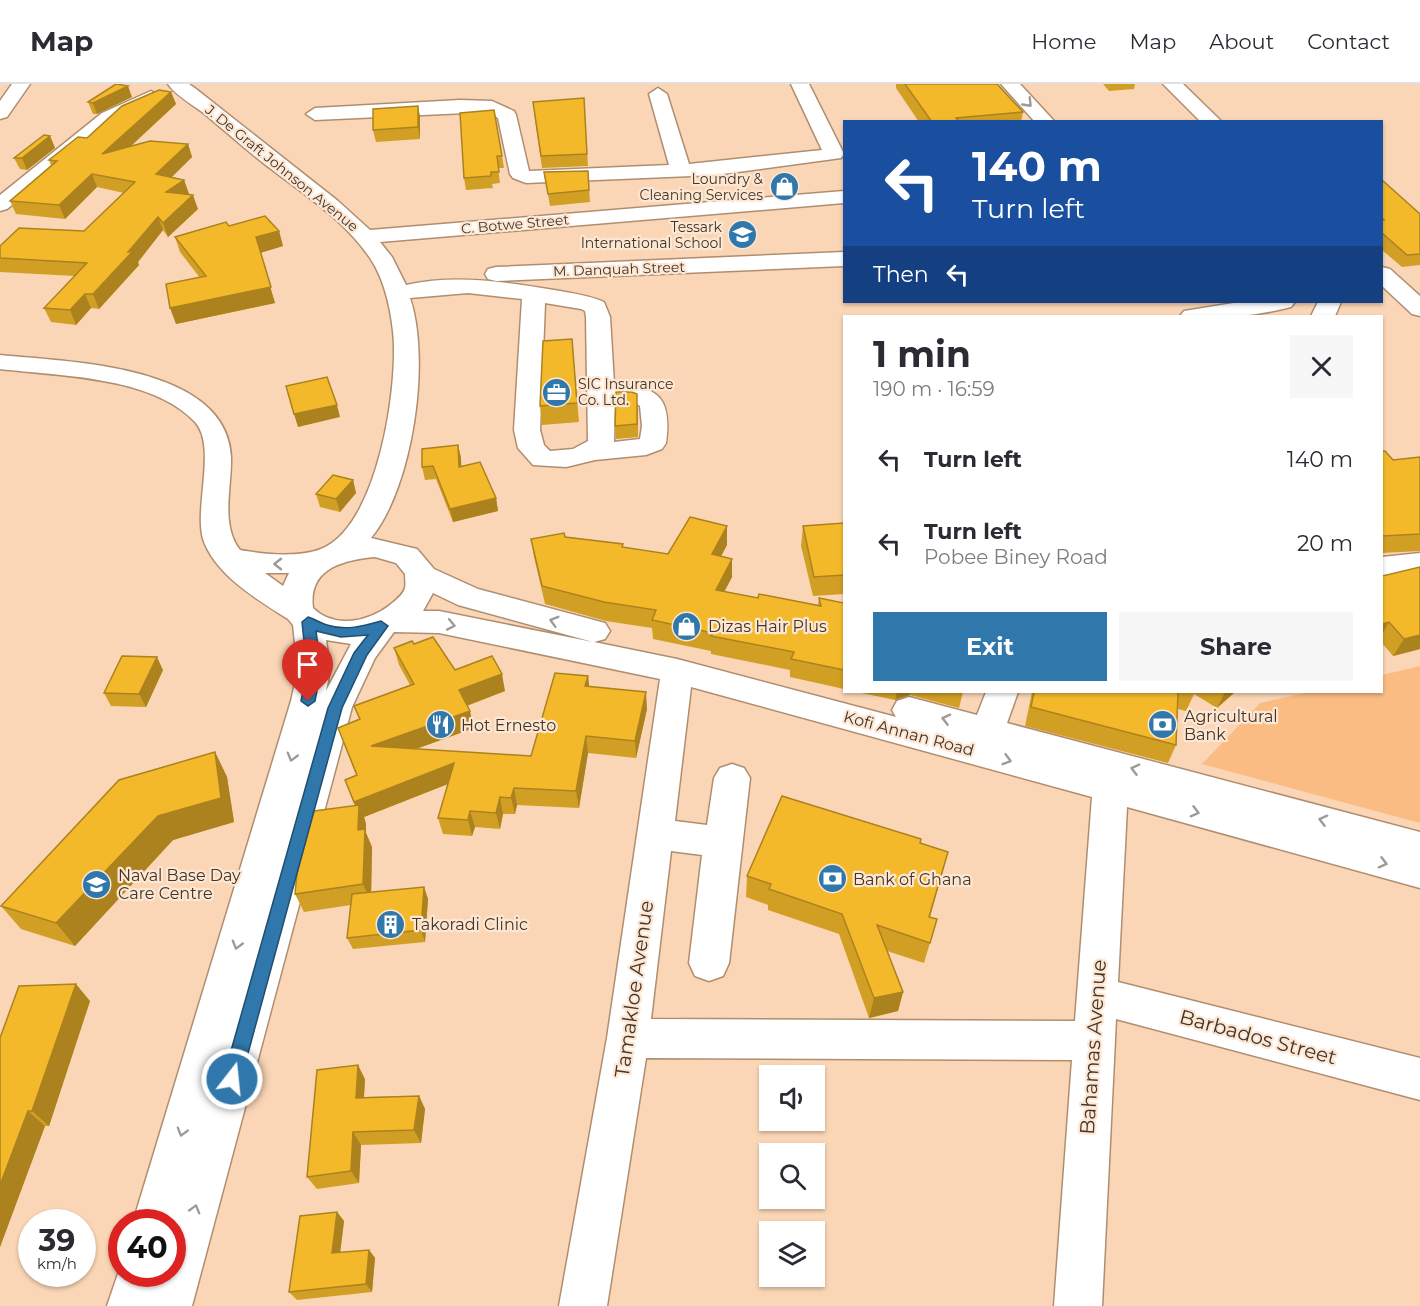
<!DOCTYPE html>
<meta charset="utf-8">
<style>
body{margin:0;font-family:Montserrat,sans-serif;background:#f7f7f7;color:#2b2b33;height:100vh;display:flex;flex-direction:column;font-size:22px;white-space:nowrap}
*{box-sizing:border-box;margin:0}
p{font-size:20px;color:#7c7c81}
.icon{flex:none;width:33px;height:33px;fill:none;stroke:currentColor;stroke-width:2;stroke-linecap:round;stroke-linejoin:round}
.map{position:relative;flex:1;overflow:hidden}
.details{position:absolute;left:843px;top:231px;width:540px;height:378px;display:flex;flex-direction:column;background:#fff;border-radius:0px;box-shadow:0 2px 4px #0004}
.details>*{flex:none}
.banner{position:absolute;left:843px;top:36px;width:540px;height:183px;border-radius:0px;box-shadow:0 2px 4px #0004;background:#1a4fa0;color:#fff;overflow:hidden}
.controls{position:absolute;left:759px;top:981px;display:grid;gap:12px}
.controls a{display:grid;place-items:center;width:66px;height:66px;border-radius:0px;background:#fff;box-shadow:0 2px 4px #0004;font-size:30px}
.speed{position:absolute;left:18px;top:1125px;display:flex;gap:12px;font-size:30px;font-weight:700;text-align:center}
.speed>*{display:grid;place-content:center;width:78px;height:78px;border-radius:50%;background:#fff;box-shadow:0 2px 4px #0004;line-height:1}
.speed small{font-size:15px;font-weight:400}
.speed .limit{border:9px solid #d22;background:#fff;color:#111}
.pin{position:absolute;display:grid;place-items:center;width:51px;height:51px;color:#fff;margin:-62px -26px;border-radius:50% 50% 50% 0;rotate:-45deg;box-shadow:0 0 6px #0007}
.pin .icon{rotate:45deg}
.me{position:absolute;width:66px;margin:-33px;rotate:16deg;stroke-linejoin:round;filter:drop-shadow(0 0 4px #0008)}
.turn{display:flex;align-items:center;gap:21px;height:126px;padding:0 30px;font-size:27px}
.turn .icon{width:78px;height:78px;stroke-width:2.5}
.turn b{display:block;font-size:42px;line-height:51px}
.then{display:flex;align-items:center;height:57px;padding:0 30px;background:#0003;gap:12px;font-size:22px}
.round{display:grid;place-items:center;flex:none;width:63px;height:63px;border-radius:0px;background:#f7f7f7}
.summary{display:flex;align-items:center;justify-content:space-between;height:102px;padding:0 30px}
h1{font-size:36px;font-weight:700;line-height:45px}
.button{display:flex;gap:12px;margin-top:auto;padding:12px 30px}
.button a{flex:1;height:69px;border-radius:0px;background:#3078ac;color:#fff;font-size:24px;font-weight:700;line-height:69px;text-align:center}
.button a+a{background:#f7f7f7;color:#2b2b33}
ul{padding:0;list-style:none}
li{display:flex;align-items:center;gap:18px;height:84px;padding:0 30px}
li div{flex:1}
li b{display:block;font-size:22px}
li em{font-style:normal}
header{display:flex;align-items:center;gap:36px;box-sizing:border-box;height:84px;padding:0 30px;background:#fff;border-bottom:2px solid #e1e1e2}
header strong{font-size:28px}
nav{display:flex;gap:33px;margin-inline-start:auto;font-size:21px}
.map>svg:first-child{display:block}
</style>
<header>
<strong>Map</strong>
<nav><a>Home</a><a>Map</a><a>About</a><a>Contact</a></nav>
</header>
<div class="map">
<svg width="1420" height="1222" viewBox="0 0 1420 1222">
<rect width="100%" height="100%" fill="#fad6b6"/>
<path fill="#fbbc83" d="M1420,582V739L1202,680L1260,619L1310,608H1382V591Z"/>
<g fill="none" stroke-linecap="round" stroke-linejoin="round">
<defs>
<path id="minor" d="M12,0H30L7,33L0,35V17Z
M168,0H189L196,5L338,117L370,146L844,107V119L380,158L392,173L406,201C455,190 505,198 554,206C571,209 588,211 604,218L610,233L614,300C659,302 672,314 666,359L662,365L646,371L595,376L566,383L533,381L518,364L514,346L522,215L468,209L410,214C431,276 413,403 371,454L417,465L434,485L478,505L605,539L610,547L605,555L594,558L677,575L896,633L892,626L897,617L909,613L977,631L986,608H1018L1007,639L1420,748V804L1127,723L1118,898L1420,974V1016L1116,935L1102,1222H1054L1072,976L646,974L607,1222H559L607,954L660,595L439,549L394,548L375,574L352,623L192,1222H107L122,1178V1190H172V1138H133L291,617L298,586L293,541L288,535C258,516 215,491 203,455C194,423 217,362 195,338C152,292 59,292 0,285V271C67,278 227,280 231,373C232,402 220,441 240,466C263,470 298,474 321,465C378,443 399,300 393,247C390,221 384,195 370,174C343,134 299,107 262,78C243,63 225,47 206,31C195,22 176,12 168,0ZM545,219L581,225L585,227L586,233L588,357L573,365L550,367L544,361L540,346ZM615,316L632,317L640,322L642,342L640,355L614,358ZM375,473L396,479L405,490C405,494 406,500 405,504C403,511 396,516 390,521C368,538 335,545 313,524C308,485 342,476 375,473ZM265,489H289L283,502ZM433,509L458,521L593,558L439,527H423ZM326,556L351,560L326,607L330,586ZM691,603L1092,713L1075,937L651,935L671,767L702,771L689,879L695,892L709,897L723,892L729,879L750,694L744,684L732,680L720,684L714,694L707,741L675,737Z
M791,0H809L844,70L841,74L715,91L526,99L513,94L510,90L498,34L488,28L315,36L306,30L315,24L460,16L492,17L514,27L516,31L529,87L669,81L649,10L658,4L667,10L689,80L822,66Z
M1001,0H1020L1055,38H1035Z
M1163,0H1183L1222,38H1201Z
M151,7L160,13L158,17L116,37L7,125L0,127V111L102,29Z
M844,168V182L496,197L488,195L485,190L488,185L496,183Z
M1382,183L1390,185L1420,212V232L1412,230L1382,202Z
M1240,218H1295L1291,223C1256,232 1216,236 1180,232L1184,227Z
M1318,218H1341L1335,232H1311Z
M1420,469V489L1382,493V473Z"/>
</defs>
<use href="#minor" stroke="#af8e70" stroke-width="3"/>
<use href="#minor" fill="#fff" fill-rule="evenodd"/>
</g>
<path fill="#d29f25" d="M896,0H997L1023,28L1021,38H919L896,4Z
M1103,0H1135L1134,5L1109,7Z
M171,8L176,20L130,63L188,60L192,73L171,93L184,96L189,110L187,111L198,125L168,153L163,146L138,178L139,181L99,225L91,224L76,241L51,238L44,224L75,192L0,188V162L84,147L124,109L97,103L65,135L16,130L10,117L51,81L49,76Z
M132,13L97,30H93L88,18Z
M584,14L588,82L542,84L534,29Z
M418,22L420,33V55L376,58L373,46Z
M460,29L502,72L504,84H498L500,99L492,100L493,104L466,106L464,94Z
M50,52L55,64L27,86L20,85L14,74Z
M588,87L590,118L550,122L544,88Z
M1382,96L1420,130V181L1402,183L1382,166Z
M229,142L279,147L283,162L260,169L275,219L176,240L200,194L180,168L175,153Z
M572,255L579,338L542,341L540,322Z
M638,323V353L616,355L615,342Z
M458,361L461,374V383L496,414L498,427L453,438L436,395L425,396L422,383Z
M1382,367L1393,376L1420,373V467L1382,469Z
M353,396L356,409L340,428L320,423L316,410Z
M844,439V510L813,512L801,462L803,442Z
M531,455L623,460V463L668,470L727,461L721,472L732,475V493L724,507L758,514L818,521L819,514L844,519V605L790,593V586L711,570V567L653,555L652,544L606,537L545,520L534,473Z
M1382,492L1420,565L1393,572L1382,559Z
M414,560L455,586L505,607L467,622L474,644L416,665L531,672L588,592L589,603L647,625L636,674L588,669L579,724L517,721L515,730H503L500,745L475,743L472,752L443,750L438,734L448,700L364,733L366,740V749L372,763L371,808L424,803L428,815L425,858L353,865L347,854L351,821L304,828L295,810L355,722L345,696L356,691L338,644L359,635L354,622L410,601L399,581L394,564Z
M163,586L146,623L111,622L104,609Z
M857,608H963L959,624L910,611L895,616Z
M1032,608H1235L1217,624L1194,610L1186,627L1178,625L1176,661L1168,679L1025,642Z
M215,668L227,693L234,738L173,756L75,862L21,845L1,822Z
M920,760L948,768L930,833L937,835L924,879L887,867L903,908L898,927L869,934L839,850L768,826V821L746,813L747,792Z
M90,917L49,1042H45L0,1163V954Z
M365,995L364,1013L419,1012L425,1025L421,1059L361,1061L359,1099L317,1105L307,1093Z
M337,1128L344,1137L340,1169L369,1166L375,1174L372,1208L297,1216L289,1208Z"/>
<path fill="#ab821e" d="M128,2L132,13L97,30L93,19Z
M171,8L176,20L107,84L102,70Z
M418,22L420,33V55L418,43Z
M50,52L55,64L27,86L22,74Z
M188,60L192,73L161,104L156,90Z
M92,90L97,103L65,135L59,121Z
M184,96L189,110L170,122L166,108Z
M193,111L198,125L168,153L163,139Z
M158,133L163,146L138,178L139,181L99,225L93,210Z
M279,147L283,162L260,169L275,219L176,240L170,224L256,153Z
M85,210L91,224L76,241L70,226Z
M337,321L340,333L298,343L294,330Z
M458,361L461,374L462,396L459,383Z
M353,396L356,409L340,428L336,415Z
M496,414L498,427L453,438L450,425Z
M727,442V461L712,489V470Z
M732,475V493L716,524V506Z
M1389,538L1382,550V540Z
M1420,551V565L1393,572L1404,555Z
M157,573L163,586L146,623L139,610Z
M502,590L505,607L463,623L459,606Z
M588,592L590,609L585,602Z
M646,608L647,625L636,674L635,657Z
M897,608H910V611L895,616Z
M1225,608H1235L1217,624Z
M470,627L474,644L377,679L371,662Z
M586,652L588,669L579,724L576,707Z
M215,668L227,693L234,738L173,756L75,862L56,839Z
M454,679L458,696L364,733L366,740V749L372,763L371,818L363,800L358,746L359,731L354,718Z
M514,704L517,721L515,730L511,714Z
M500,713L503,730L500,745L496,729Z
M470,727L475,743L472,752L468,736Z
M424,803L428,815L425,858L421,846Z
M76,900L90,917L49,1042L32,1027Z
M903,908L898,927L869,934L874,914Z
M358,981L365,995L363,1027L356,1014Z
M419,1012L425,1025L421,1059L414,1046Z
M28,1027L45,1042L0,1163V1101Z
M353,1048L361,1061L359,1099L351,1087Z
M337,1128L344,1137L339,1178L332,1169Z
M369,1166L375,1174L372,1208L366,1200Z"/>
<path fill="#f4b92b" stroke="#ab821e" stroke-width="1.5" d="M116,0L128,2L93,19L88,18Z
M905,0H997L1023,28L956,34L959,38H932Z
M159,6L171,8L102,70L150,57L188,60L156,90L184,96L166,108L193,111L163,139L158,133L128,168L133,167L93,210H85L70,226L44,224L87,179L0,174V162L19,144L84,147L135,98L92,90L59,121L10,117L57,77L49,76L78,53L87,54L122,22Z
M584,14L587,70L541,72L533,18Z
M418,22V43L373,46V25Z
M494,26L502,72H497L499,88H491V92L464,94L460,29Z
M44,51L50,52L22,74H14Z
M588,87L589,106L548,110L544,88Z
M1382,96L1420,130V170L1407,171L1382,149V136H1384L1382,134Z
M265,132L279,147L256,153L271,203L170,224L166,200L206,192L175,153L226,138L229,142Z
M572,255L577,319L540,322L543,257Z
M327,293L337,321L294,330L286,302Z
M616,308H632L637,310V340L615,342Z
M458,361L459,383L480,378L496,414L450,425L433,382L422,383V365Z
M1382,367H1385L1393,376L1420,373V450L1382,452Z
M333,391L353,396L336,415L316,410Z
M690,433L727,442L712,470L732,475L716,506L758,514L759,510L821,522L819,514L844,519V586L791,575L794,568L711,552L713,549L652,536L656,526L604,518L542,502L531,455L564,449L565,453L623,460L622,463L668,470Z
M844,439V491L814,493L803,442Z
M1420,483V551L1404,555L1389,538L1382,540V492Z
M433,553L455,586L492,572L502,590L459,606L470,627L371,662L531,672L555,589L588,592L585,602L646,608L635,657L586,652L576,707L514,704L511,714L500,713L496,729L470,727L468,736L438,734L454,679L354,718L345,696L357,691L338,644L360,635L354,622L414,600L394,564L412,557L414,560Z
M122,572L157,573L139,610L104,609Z
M1034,608H1178L1176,661L1031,623Z
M215,668L221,714L158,732L56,839L1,822L119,696Z
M782,712L921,755L920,759L948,768L929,833L937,835L930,859L877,841L903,908L874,914L842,830L769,805L771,800L747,792Z
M359,721L358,746L365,745L363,800L295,810L297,789L314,727Z
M424,803L421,846L347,854L352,810Z
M76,900L32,1027H28L0,1101V954L19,902Z
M358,981L356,1014L419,1012L414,1046L353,1048L351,1087L307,1093L317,986Z
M337,1128L332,1169L369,1166L366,1200L289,1208L300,1132Z"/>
<defs><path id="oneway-chevron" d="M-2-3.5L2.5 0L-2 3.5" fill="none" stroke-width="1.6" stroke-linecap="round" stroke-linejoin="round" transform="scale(1.5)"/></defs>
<g stroke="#a09a94">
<use href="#oneway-chevron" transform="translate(1028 19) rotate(46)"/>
<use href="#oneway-chevron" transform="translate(278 480) rotate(180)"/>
<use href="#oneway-chevron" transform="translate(554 537) rotate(-164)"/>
<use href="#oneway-chevron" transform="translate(451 541) rotate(11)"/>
<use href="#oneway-chevron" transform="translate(946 635) rotate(-166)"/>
<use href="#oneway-chevron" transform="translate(292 673) rotate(106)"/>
<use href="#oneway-chevron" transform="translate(1007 676) rotate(16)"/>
<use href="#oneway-chevron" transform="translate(1135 685) rotate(-165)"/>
<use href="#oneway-chevron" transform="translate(1195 728) rotate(15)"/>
<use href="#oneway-chevron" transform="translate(1323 736) rotate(-165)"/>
<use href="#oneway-chevron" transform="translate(1383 779) rotate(15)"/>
<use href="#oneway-chevron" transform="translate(237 861) rotate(106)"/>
<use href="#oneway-chevron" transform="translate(182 1048) rotate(106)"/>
<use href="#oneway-chevron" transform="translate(195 1125) rotate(-74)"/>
</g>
<path fill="#3078ac" stroke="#1f4e70" stroke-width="1.5" d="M308,533C315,535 320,539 327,541C345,547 364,542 381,537L388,542L367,571L342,624L241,995L238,1001L232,1004L226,1001L223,995L328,624L354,569L368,551L341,553L316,547L321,586L315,617L308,622L301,617L307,586L302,538Z"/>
<defs>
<symbol id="shop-disc" viewBox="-11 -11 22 22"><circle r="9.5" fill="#3078ac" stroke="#fde7d3"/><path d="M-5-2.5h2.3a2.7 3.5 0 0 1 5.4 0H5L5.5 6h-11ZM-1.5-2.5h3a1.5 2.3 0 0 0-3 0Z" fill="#fff"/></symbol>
<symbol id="school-disc" viewBox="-11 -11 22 22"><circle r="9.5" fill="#3078ac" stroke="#fde7d3"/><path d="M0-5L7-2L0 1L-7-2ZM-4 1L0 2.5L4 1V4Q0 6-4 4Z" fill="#fff"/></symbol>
<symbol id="office-disc" viewBox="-11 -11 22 22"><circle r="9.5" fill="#3078ac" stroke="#fde7d3"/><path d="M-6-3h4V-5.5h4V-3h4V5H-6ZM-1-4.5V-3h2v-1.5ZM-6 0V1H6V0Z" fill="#fff"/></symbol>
<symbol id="restaurant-disc" viewBox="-11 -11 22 22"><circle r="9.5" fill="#3078ac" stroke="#fde7d3"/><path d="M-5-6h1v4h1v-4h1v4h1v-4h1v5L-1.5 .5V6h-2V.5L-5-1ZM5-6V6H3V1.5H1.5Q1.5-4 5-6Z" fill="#fff"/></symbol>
<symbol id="bank-disc" viewBox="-11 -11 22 22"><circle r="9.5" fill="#3078ac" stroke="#fde7d3"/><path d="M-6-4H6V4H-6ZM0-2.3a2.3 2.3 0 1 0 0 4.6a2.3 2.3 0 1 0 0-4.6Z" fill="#fff"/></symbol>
<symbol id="building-disc" viewBox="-11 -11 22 22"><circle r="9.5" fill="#3078ac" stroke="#fde7d3"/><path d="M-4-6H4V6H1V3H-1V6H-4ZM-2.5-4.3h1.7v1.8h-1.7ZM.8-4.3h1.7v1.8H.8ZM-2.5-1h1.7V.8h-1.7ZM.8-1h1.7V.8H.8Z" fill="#fff"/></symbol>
</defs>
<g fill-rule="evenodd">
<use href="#shop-disc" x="768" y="86" width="33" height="33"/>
<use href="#school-disc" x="726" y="134" width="33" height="33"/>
<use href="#office-disc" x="540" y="292" width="33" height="33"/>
<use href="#shop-disc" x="670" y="526" width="33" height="33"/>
<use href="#restaurant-disc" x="424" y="624" width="33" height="33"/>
<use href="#bank-disc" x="1146" y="624" width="33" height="33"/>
<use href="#bank-disc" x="816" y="778" width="33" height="33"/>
<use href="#school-disc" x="80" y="784" width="33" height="33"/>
<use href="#building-disc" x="374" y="824" width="33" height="33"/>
</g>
<g text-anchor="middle" stroke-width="4.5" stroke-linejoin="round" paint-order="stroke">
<g font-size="14" fill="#423428" stroke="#fde7d3">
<text transform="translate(282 84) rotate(39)" y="5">J. De Graft Johnson Avenue</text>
<text transform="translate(515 140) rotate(-5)" y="5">C. Botwe Street</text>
<text transform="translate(619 185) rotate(-2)" y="5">M. Danquah Street</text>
</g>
<g font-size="14" fill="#423428" stroke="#fde7d3" text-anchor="end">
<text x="763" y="100">Loundry &amp;<tspan x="763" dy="16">Cleaning Services</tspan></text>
<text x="722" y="148">Tessark<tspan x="722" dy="16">International School</tspan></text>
<text x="578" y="305" text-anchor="start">SIC Insurance<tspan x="578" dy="16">Co. Ltd.</tspan></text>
</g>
<g font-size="16" fill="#423428" stroke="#fde7d3" text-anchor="start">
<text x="708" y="548">Dizas Hair Plus</text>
<text x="1184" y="638">Agricultural<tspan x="1184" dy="18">Bank</tspan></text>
<text x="461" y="647">Hot Ernesto</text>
<text x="118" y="797">Naval Base Day<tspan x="118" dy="18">Care Centre</tspan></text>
<text x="853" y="801">Bank of Ghana</text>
<text x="412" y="846">Takoradi Clinic</text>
</g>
<g font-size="16" fill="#423428" stroke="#fde7d3">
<text transform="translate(909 649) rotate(15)" y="6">Kofi Annan Road</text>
</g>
<g font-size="20" fill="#423428" stroke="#fde7d3">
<text transform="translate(634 905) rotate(-82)" y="7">Tamakloe Avenue</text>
<text transform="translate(1258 953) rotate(15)" y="7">Barbados Street</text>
<text transform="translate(1093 963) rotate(-86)" y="7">Bahamas Avenue</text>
</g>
</g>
</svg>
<div class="controls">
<a><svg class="icon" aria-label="sound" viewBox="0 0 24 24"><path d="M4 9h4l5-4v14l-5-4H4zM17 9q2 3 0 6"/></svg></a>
<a><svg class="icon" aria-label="search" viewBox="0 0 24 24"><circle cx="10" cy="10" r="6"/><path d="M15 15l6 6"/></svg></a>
<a><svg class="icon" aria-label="layers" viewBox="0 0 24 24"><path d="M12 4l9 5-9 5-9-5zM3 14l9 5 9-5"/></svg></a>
</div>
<div class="speed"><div>39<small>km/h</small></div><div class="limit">40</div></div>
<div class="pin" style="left:308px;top:617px;background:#d93025"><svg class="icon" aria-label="arrive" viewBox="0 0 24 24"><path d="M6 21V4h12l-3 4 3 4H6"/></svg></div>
<svg class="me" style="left:232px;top:995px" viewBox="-20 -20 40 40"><circle r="17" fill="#3078ac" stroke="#fff" stroke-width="3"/><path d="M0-11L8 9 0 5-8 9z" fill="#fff"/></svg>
<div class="banner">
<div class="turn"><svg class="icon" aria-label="left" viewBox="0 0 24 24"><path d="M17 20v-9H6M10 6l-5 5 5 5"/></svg><div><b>140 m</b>Turn left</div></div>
<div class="then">Then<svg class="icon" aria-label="left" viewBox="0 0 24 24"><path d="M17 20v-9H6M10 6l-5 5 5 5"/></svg></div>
</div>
<section class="details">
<div class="summary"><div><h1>1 min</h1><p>190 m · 16:59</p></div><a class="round"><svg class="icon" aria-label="close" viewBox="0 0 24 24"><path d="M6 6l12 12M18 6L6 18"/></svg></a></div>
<ul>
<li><svg class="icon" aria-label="left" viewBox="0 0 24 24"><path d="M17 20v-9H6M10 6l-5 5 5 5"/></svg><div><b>Turn left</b></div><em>140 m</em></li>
<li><svg class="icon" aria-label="left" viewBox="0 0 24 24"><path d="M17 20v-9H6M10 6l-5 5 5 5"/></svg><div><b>Turn left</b><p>Pobee Biney Road</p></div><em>20 m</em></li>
</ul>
<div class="button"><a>Exit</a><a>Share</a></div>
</section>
</div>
